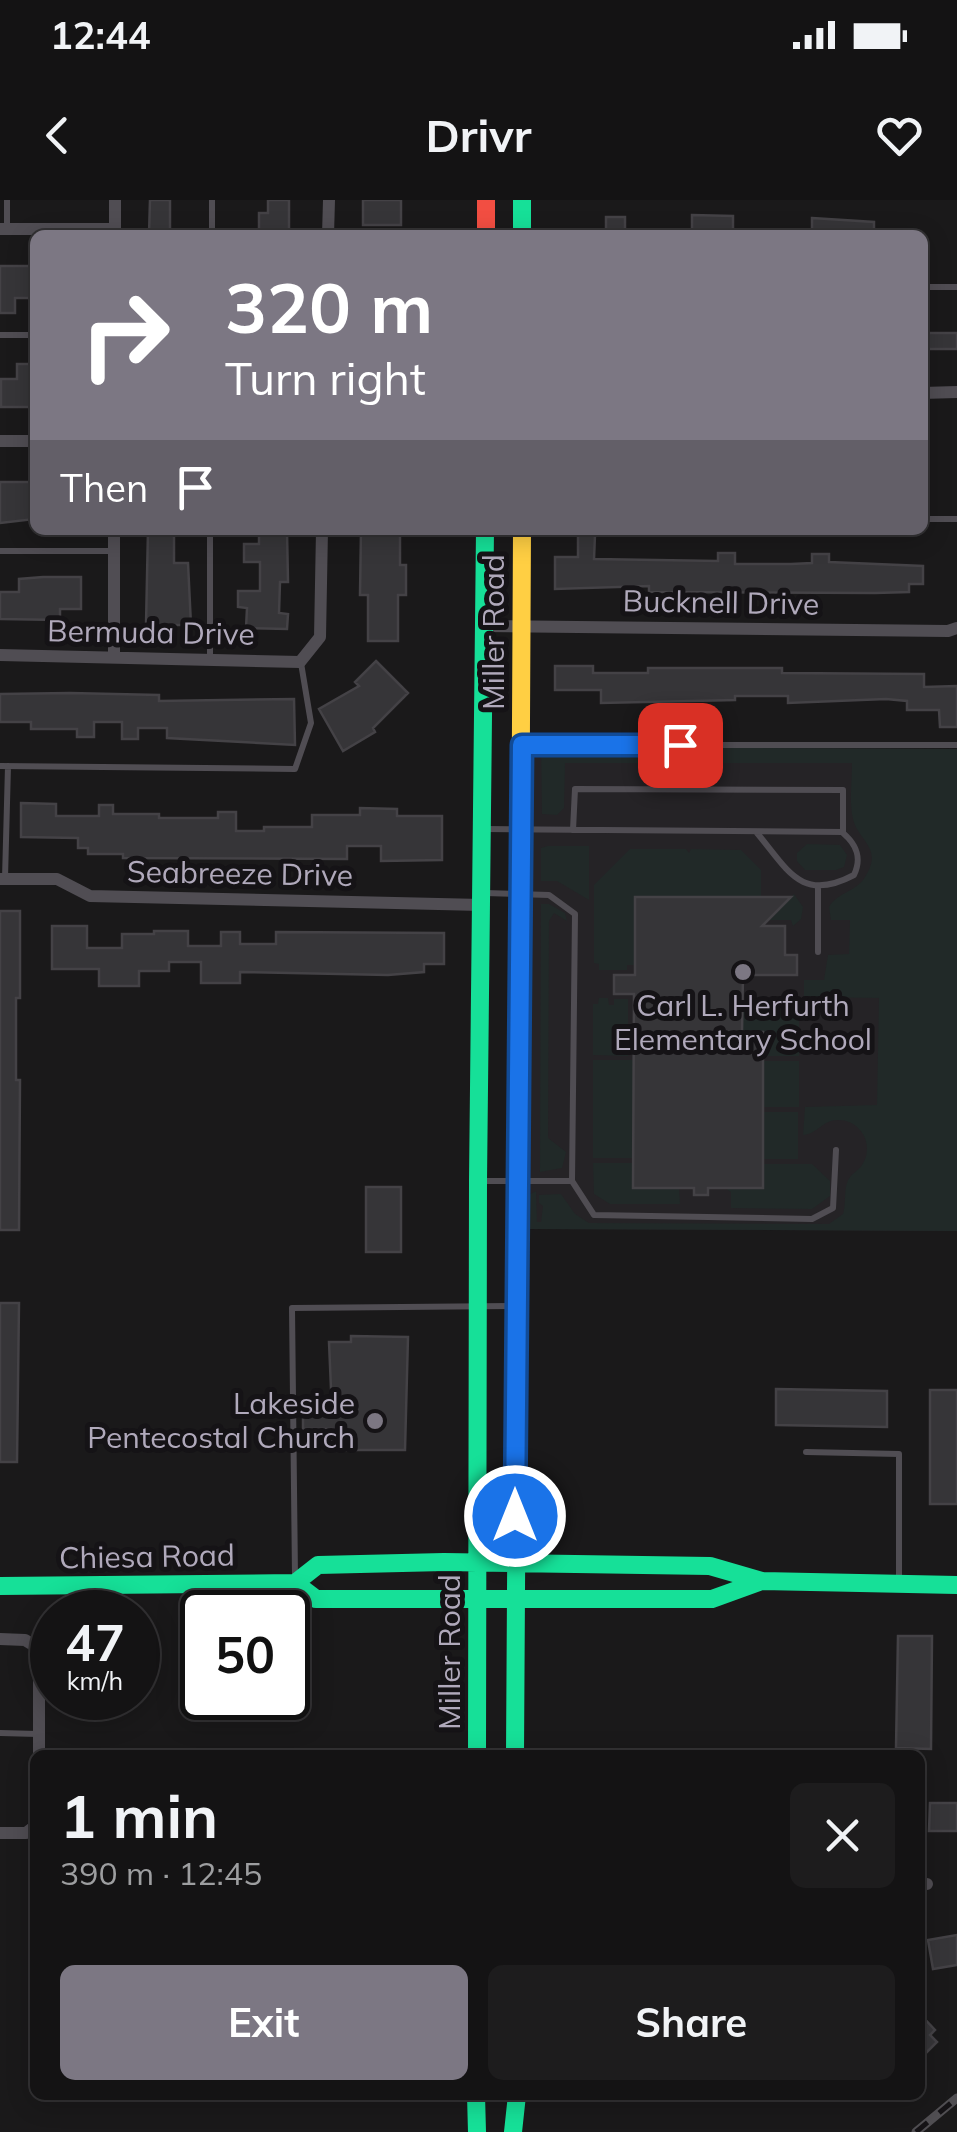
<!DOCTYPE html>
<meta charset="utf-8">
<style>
body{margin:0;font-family:Mulish,sans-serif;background:#1d1c1d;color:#f1f3f6;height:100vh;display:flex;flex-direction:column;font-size:38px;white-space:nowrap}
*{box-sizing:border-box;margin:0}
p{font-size:32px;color:#9d9ea0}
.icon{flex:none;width:55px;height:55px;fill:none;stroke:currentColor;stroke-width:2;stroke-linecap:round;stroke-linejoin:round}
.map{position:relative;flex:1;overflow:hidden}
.side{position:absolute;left:30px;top:1550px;width:895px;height:350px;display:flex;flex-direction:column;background:#141314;border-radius:15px;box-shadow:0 5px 25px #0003,0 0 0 2px #333234}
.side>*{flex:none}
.top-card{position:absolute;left:30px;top:30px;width:898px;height:305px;border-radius:15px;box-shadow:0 5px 25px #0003,0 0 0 2px #333234;background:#7c7783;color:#fff;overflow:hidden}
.speed{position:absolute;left:30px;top:1390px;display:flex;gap:20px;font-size:50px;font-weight:700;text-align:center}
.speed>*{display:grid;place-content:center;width:130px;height:130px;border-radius:50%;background:#141314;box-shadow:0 5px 25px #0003,0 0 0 2px #333234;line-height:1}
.speed small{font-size:25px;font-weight:400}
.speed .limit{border:5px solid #111;border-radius:15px;background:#fff;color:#111}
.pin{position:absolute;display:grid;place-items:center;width:85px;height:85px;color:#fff;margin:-42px;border-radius:20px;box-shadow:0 5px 15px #0006}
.me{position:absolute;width:110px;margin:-55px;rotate:0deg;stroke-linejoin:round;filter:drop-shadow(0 0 8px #0008)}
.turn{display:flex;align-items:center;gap:35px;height:210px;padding:0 30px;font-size:45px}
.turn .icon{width:130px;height:130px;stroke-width:2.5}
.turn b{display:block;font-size:70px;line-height:85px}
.then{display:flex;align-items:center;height:95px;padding:0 30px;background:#0003;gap:20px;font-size:38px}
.round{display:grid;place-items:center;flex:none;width:105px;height:105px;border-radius:15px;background:#1d1c1d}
.head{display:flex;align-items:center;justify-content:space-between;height:170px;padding:0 30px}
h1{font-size:60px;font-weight:700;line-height:75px}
.cta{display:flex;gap:20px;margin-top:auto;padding:20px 30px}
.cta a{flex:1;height:115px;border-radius:15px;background:#7c7783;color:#fff;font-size:40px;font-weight:700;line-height:115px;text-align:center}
.cta a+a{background:#1d1c1d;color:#f1f3f6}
.status{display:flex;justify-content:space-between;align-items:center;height:70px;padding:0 50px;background:#141314;direction:ltr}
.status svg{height:28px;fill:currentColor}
header{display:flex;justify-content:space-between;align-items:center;height:130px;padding:0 30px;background:#141314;font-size:45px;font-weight:700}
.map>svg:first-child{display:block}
</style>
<div class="status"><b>12:44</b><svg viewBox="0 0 49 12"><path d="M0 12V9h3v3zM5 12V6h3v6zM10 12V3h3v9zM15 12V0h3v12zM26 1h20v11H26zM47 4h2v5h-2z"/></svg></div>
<header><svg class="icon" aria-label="back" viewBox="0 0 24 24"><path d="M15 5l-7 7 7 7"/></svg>Drivr<svg class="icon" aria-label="heart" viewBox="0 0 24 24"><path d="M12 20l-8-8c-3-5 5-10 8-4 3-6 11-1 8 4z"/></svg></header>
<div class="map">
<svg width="957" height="1932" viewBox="0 0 957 1932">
<rect width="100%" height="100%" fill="#1a191a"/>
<path fill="#252326" d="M530,547L957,549V1031L529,1029Z"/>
<path fill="#212928" d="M541,547L957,549V1031L529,1029V995L536,991L537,1022H541L543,1006L539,1003V995L561,994L575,1014L589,1023L829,1024L843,1014C846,1004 844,992 847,983C849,975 858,971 862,965C875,945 861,920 838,920C822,920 818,934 803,935L805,907L877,905L879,798L804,797V780H824L828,755L849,754L850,720H831L829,707C838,692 856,692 865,677C884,648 858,641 853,619C849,602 852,581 852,563H565L564,608L557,615L542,614Z
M807,644L840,645L847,655L844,667L836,670H805L797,661V653Z
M548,646H589V700L557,681H541V648Z
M630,649H686L689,653L691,649L741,650L761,670V714L756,697H636L635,765H627V770H599V764L594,763V685Z
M794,694L803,707L801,719L793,726L791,720H768Z
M541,704H549L565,713L567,721L554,713L549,721L548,938L566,952L562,968L540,972Z
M599,798H608L609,805H614V799H628V856L593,855V804H598Z
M742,804H799V856H764L763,832H742Z
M593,860H634L633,958H593Z
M764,861H799V907H763Z
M763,912H798V959H763Z
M593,963H633V988H679L680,1004H610L594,994Z
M763,964H812L830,981V996L812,1009L731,1008V992L725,988H762Z"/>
<path fill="#363538" stroke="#444246" stroke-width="2.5" d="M150,0H170V35H149Z
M268,0H289V35H259V13H268Z
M363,0H401V25H363Z
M692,15L733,16V35H692Z
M606,17H625V35H606Z
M812,18L874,22V35H812Z
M0,66H35V98H15V113H0Z
M922,133H957V149H922Z
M17,164H35V207H1V179H17Z
M0,282H35V319L0,323Z
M148,330H174V363H188L191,425H146Z
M259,330H287L288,382H280L279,413L288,414L287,429L246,428L247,408L238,407V391H260V362H244V344H259Z
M361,330H400V365H406V395H398V441H368V395H360Z
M578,335H595L594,359L718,361V353H735V364H791L812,363V354H829V362L923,366V384H909V392L875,393L649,392V386L555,389V357H578Z
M43,377H81V409H60V420L0,419V392H19V379Z
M376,461L408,493L373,528L375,532L343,551L319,509L359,486L355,482Z
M555,466H593V473H648V468H782V473L924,474V487L957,486V527H940L939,510H907V501L886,499L788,503V496H735V500L601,503V490H555Z
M70,493L159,495V501L294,499L295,545L167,538V528H138V539H122V522H94V537H77V529H31V522H0V494Z
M21,603L56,604V616H99V605H113V614H159V618H218V612H236V631H264V627H312V615H360V608L397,609V616H442V660L381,661V646H347V659L123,658V654H88V648H78V638L21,637Z
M635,697H791L762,726H785V755H797V775H743L742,832H763V988H708V995H694V988H633L634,794H614V775H635Z
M0,711H20V798H16V880H20L19,1030H0Z
M52,726H87V748H122V734H154V731H188V746H221V732H240V744H276V732L444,733V764H424V772L388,775L240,772V783H201V762H169V771H139V786H99V769H52Z
M366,987H401V1052H366Z
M0,1103H19L17,1262H0Z
M351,1136L408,1137L405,1250H332V1229H303V1212H332L329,1142H351Z
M776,1189L887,1191V1227L776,1225Z
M930,1190H957V1304H930Z
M898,1436H932L931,1549L896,1548Z
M930,1603H957V1631H929Z
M957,1735V1765L933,1769L928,1740Z
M920,1814L935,1830L930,1835L937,1842L920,1859Z"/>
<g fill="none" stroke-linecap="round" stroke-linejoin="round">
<path stroke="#504d53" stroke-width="6" d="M7,0V27
M212,35V0
M922,87H957
M0,135H35
M922,319H957
M210,330V459
M0,351H114
M523,545H957
M0,566L295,569L311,523L301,463
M485,629L843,632V590L575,589L573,630
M757,633C788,670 801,703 854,675C862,658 857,645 843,633
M5,678L8,566
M818,687V752
M485,693L549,695L575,714L572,981L594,1015L812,1019L833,1008L836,950
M479,981H572
M806,1252L899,1254V1383
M295,1377L292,1108L516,1106
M0,1533L38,1534"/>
<path stroke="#504d53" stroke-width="12" d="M115,0V35
M0,29H115
M328,35L329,0
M922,193L957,192
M0,241H35
M114,330V455
M484,426L948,431L957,428
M0,455L300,462L320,437L322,330
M0,679H57L90,696L482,705
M0,1439L25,1440L35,1446L39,1459V1555
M0,1633H26L35,1626
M920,1684H927"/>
<path stroke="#16e098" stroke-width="18" d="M522,0V35
M295,1383L318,1365L444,1362L710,1366L762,1381L957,1385
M0,1386L295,1383L316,1399H712L762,1381
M477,1555L478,981L485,330
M515,1555L519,901
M476,1895L477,1932
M513,1932L517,1895"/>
<path stroke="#ffcf43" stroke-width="18" d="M519,901L522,330"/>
<path stroke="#f24e42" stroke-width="18" d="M486,0V35"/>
<defs>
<path id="rail" d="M916,1932L957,1898"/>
</defs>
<use href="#rail" stroke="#504e52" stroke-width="9"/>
<use href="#rail" stroke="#151316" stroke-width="5" stroke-dasharray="15" stroke-linecap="butt"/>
</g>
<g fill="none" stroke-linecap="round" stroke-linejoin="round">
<defs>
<path id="route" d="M515,1316L522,545H680"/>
</defs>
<use href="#route" stroke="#114b97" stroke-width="25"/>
<use href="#route" stroke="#1a73e8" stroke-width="18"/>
</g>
<g fill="#7c7783" stroke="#151316" stroke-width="4">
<circle cx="743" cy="772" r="10"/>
<circle cx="375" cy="1221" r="10"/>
</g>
<g text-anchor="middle" stroke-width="10" stroke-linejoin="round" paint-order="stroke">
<g font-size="30" fill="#b0a9bb" stroke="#151316">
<text transform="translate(721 403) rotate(1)" y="10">Bucknell Drive</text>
<text transform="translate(494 432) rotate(-90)" y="10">Miller Road</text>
<text transform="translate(151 433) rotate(1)" y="10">Bermuda Drive</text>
<text transform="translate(240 674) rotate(1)" y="10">Seabreeze Drive</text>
<text transform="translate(147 1357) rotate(-1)" y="10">Chiesa Road</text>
<text transform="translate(450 1452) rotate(-90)" y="10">Miller Road</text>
</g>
<g font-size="30" fill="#b0a9bb" stroke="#151316">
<text x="743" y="816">Carl L. Herfurth<tspan x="743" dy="34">Elementary School</tspan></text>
<text x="355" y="1214" text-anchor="end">Lakeside<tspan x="355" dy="34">Pentecostal Church</tspan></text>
</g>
</g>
</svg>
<div class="speed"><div>47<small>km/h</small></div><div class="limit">50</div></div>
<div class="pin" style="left:680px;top:545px;background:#d93025"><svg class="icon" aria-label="arrive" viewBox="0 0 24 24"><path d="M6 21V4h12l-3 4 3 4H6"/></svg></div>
<svg class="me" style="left:515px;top:1316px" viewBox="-20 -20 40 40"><circle r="17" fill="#1a73e8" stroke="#fff" stroke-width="3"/><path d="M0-11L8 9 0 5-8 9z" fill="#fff"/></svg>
<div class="top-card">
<div class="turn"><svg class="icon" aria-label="right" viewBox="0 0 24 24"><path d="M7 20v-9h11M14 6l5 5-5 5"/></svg><div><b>320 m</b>Turn right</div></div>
<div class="then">Then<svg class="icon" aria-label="arrive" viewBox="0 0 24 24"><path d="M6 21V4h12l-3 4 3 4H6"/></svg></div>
</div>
<section class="side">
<div class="head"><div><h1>1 min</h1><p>390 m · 12:45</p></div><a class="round"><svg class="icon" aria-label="close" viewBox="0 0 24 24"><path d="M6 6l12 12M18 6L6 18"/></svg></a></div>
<div class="cta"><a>Exit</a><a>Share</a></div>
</section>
</div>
